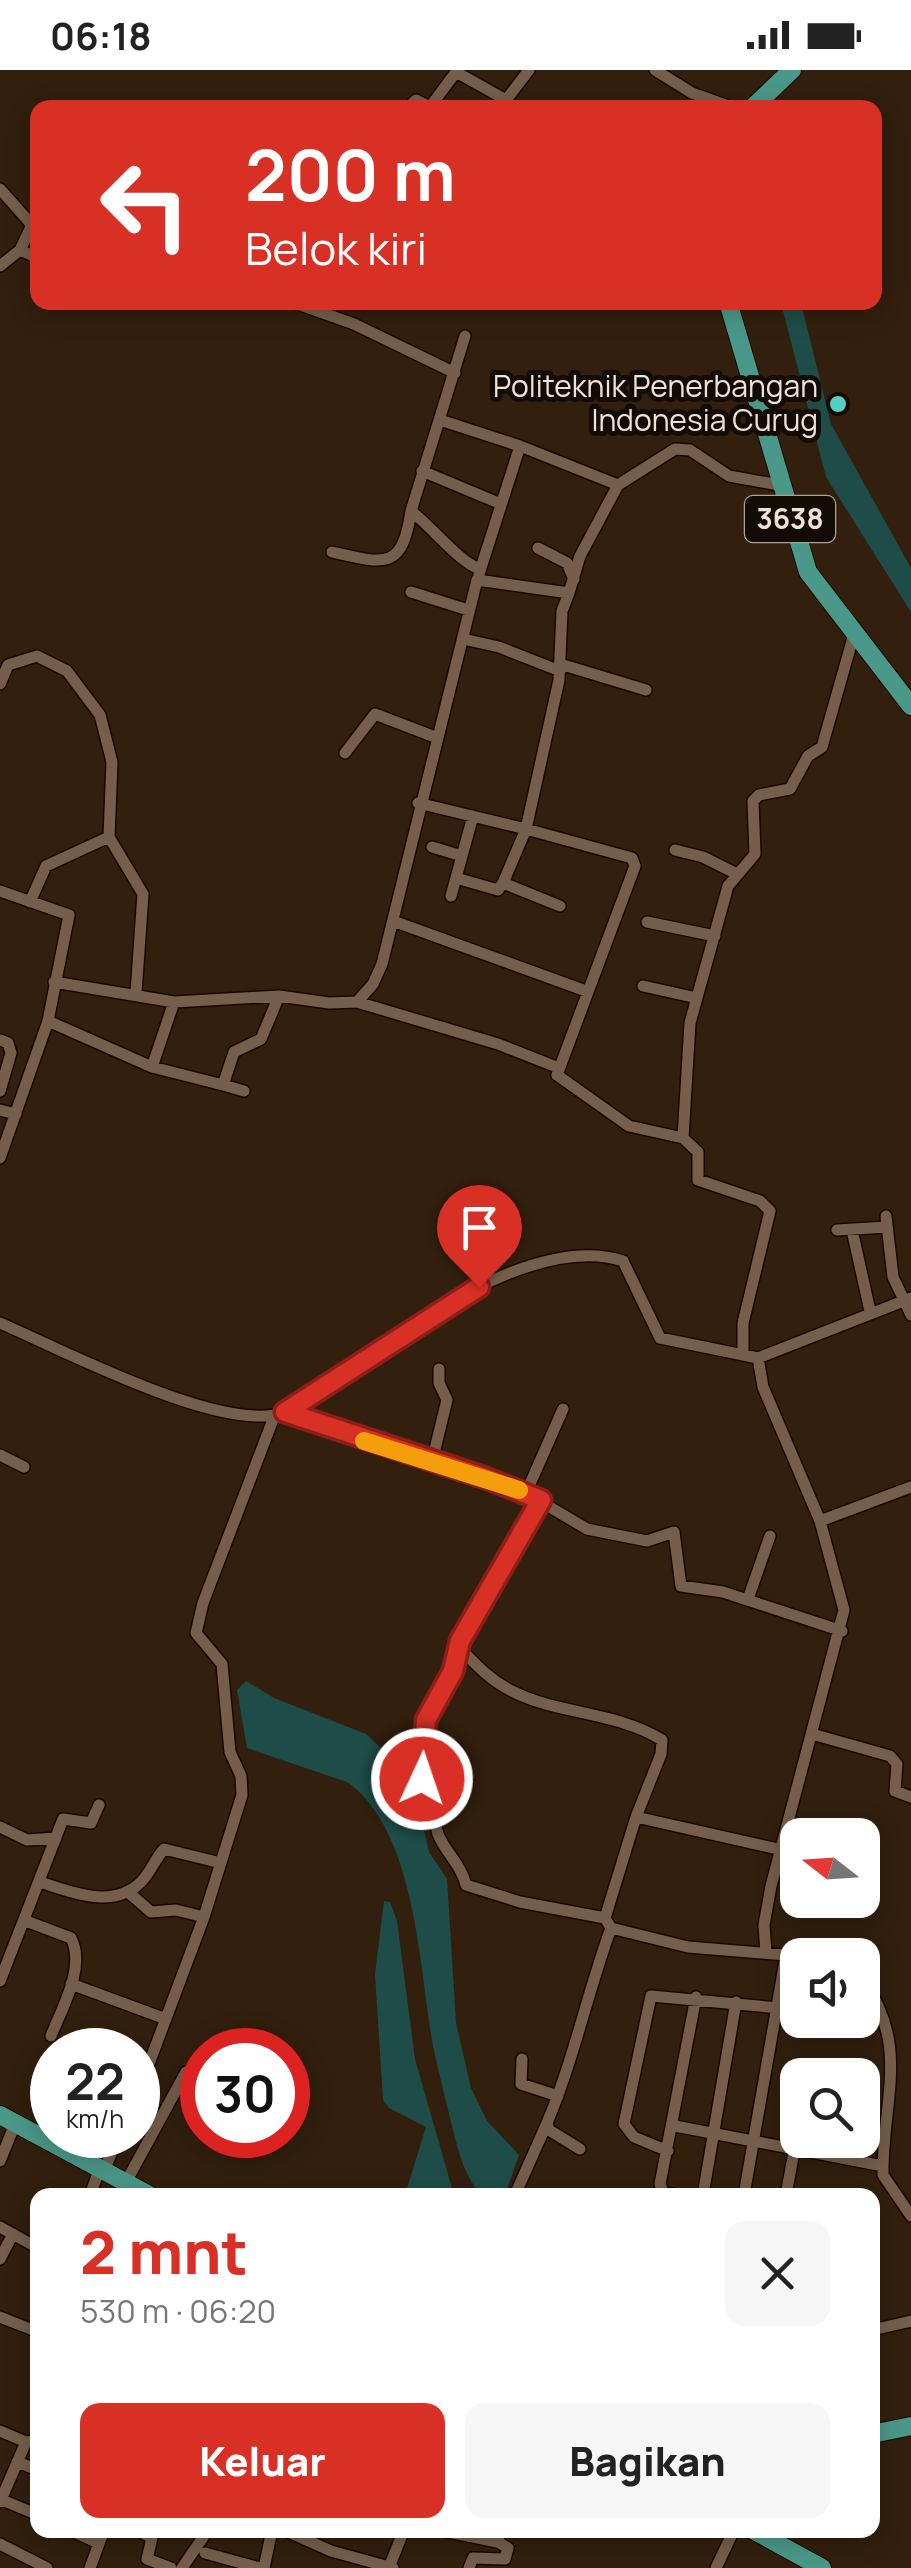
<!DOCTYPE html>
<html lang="id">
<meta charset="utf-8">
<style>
body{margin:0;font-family:Manrope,sans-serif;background:#f6f6f6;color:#222;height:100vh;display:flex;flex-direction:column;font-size:38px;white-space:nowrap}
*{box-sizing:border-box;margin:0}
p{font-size:32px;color:#767676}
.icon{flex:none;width:55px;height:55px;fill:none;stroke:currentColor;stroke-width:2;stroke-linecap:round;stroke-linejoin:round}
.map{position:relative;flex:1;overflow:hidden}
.sheet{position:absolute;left:30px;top:2118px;width:850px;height:350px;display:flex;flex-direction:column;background:#fff;border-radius:20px;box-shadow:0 5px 25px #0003}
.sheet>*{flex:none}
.hud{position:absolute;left:30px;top:30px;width:852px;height:210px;border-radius:20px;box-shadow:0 5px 25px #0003;background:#d93025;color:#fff;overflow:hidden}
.needle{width:65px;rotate:287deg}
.tools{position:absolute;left:780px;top:1748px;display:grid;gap:20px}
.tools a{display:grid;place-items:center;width:100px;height:100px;border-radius:20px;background:#fff;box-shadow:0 5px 25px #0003;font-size:50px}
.speed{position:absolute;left:30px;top:1958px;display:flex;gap:20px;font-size:50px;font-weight:700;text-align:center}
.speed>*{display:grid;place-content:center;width:130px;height:130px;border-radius:50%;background:#fff;box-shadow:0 5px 25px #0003;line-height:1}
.speed small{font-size:25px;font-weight:400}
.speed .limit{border:15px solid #d22;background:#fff;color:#111}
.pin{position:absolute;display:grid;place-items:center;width:85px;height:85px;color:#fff;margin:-102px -42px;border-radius:50% 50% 50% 0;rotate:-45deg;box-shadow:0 0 10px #0007}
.pin .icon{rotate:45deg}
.me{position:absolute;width:110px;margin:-55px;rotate:3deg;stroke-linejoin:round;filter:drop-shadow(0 0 8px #0008)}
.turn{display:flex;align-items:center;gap:35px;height:210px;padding:0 50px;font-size:45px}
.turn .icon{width:130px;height:130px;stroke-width:2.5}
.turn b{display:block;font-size:70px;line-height:85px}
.round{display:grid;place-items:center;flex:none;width:105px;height:105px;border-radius:20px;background:#f6f6f6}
.summary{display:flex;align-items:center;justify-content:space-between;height:170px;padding:0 50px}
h1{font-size:60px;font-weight:800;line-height:75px;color:#d93025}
.action{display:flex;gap:20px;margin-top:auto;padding:20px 50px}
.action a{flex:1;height:115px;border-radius:20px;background:#d93025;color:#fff;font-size:40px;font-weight:800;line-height:115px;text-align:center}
.action a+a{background:#f6f6f6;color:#222}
.status{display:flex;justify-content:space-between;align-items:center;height:70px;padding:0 50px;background:#fff;direction:ltr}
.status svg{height:28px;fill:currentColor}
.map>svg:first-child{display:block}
</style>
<div class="status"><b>06:18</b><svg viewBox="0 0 49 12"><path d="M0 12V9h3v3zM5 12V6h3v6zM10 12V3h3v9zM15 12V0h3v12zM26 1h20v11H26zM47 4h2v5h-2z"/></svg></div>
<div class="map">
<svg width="911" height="2498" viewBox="0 0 911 2498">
<rect width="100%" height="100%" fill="#321f0d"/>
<path fill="#1e4d49" d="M781,233H801L831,354L911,498V542L826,407Z
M246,1611L274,1628L366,1664L390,1687L420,1743L429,1782L447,1809L456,1953L471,2018L487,2051L519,2085L505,2125H482C462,2105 457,2074 450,2048C445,2026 439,2004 434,1981C419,1904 418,1762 347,1712L247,1678L237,1620Z
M384,1831L390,1832L397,1851L415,1989L454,2125H405L426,2057L389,2038L383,2030L375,1904Z"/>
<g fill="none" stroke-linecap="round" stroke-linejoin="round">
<defs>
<path id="street" d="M655,0L692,23L734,38
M408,38L416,30L430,37L456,2L506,30
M500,38L529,0
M0,119L32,155L20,180L0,196
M20,180L38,188
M292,232L354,254L455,303
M465,266L411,441C433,458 460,493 480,499
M440,350L520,376
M422,401L501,434
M538,478L567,493L574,509
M332,482C385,494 402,501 411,441
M479,504L520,376L618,415
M411,522L468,540
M569,523L562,541L559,610L526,759L632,788L635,796L557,1005L629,1056L683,1068
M463,569L499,577L560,601
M560,594L646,620
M0,614L8,595L37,586L67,601L100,645L112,692L109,767L143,824L136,923
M345,683L375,644L435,667
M418,733L526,759L503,813L560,836
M432,777L462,786
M675,780L703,787L737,804
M456,808L498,820L503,813
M0,821L69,845L48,951L0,1088
M451,826L473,746
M30,832L46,796L109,767
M393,851L586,921
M647,852L715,866
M54,912L174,932L279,926L329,933L357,932L373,914L382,894L477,510L569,523L580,486L618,415L675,379L690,380L729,406L779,415
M643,916L697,928
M357,932L498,974L559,998
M48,951L152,997L223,1015L234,982L261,969L279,926
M0,970L8,973L11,983L0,1021
M152,997L174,932
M223,1015L244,1021
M0,1040L16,1044
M886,1146L893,1207L911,1245
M837,1160L887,1157
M852,1160L870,1241
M0,1253C61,1279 226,1366 285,1342C364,1288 523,1158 623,1191L660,1268L758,1288L911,1228
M743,1281V1253L770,1141L760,1131L698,1110V1082L683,1068L690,953L728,816L755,784L753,731L759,725L790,719L808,686L822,677L854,564
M758,1288L763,1317L820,1451L844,1540L771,1816L764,1855L766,1883
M439,1299V1313L447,1330L432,1391L526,1423L587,1459L647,1471L674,1462L681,1516L723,1522L842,1561
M285,1342L432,1391
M0,1385L24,1397
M526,1423L563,1339
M541,1431L460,1578C476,1595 492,1612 514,1622C557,1644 618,1642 662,1670L661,1684L636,1747L782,1780
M820,1451L911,1417
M748,1529L770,1466
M459,1574C453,1603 434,1624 427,1651C421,1669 422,1690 423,1709C438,1726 431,1743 438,1764C445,1782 461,1794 466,1815L520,1832L605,1848
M812,1664L890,1686L897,1694L895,1721L911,1727
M636,1747L605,1848L611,1858L688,1877L798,1886
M0,1757L27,1770L56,1768
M40,1812C71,1822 113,1840 141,1812C151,1802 155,1789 164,1779L221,1793
M128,1822L151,1842L176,1840L204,1847
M26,1851L71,1868C86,1897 62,1938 51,1966
M862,1909C911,1975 882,2031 883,2105L911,2146
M0,1911L63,1749L91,1753L99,1735
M71,1914L166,1949
M522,1989L521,2014L558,2026
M138,2023L204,1847L242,1725L241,1706L230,1682L222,1594L196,1563L203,1533L274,1347
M675,2056L883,2096
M580,2079L549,2060L547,2053C574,1989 587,1924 611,1858
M668,2081L634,2067L624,2054L651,1926L779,1938
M0,2091L15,2054
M104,2101L119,2065
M126,2112L186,2002
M90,2125L100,2098
M515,2125L547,2053
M676,2125L663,2122L660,2114L696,1927
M703,2125L736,1932
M744,2125L786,1885
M786,2125L798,2060
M0,2157L38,2178
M0,2189L13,2164
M0,2247L38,2262
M872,2260L911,2251
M0,2361L26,2372L38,2371
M17,2392L38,2400
M0,2429L38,2445
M0,2432L26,2372
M70,2460L98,2473
M137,2460L152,2468L147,2489L171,2498
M284,2460L331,2481L393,2498
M438,2460L497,2472L501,2460
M0,2474L47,2498
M205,2483L260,2498
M390,2495L404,2460
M90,2498L104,2460
M182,2498L208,2460
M264,2498L272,2460
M469,2498L473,2488L505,2489L508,2478L498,2472
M716,2498L734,2460"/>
<path id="primary" d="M752,38L792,0
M728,232L808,502L911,636
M0,2045L149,2125
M872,2364L911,2356
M753,2460L822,2498"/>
</defs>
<use href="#street" stroke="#190800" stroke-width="14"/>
<use href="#primary" stroke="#190800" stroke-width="20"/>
<use href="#street" stroke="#755e4b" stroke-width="11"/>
<use href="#primary" stroke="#4a9889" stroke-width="18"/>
</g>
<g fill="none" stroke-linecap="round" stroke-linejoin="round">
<defs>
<path id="route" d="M422,1709L426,1650L453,1601L460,1571L541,1430L486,1408L285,1342L479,1217"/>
</defs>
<use href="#route" stroke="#8d1f18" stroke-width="25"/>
<use href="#route" stroke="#d93025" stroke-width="18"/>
<path stroke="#f59e0b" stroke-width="18" d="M364,1371L519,1420"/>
</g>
<circle fill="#56cec3" stroke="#130b05" stroke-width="4" cx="838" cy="334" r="10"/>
<g text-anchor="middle" stroke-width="10" stroke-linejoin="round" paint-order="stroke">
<rect fill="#130b05" stroke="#ada298" stroke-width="2.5" x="745" y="426" width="90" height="46" rx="8"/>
<g font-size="28" font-weight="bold" fill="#efe2d7">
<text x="790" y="459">3638</text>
</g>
<g font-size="30" fill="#efe2d7" stroke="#130b05" text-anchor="end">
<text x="818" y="327">Politeknik Penerbangan<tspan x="818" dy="34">Indonesia Curug</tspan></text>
</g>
</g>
</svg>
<div class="tools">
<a><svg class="needle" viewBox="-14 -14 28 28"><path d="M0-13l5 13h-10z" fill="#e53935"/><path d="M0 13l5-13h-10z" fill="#767676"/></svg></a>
<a><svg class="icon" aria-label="sound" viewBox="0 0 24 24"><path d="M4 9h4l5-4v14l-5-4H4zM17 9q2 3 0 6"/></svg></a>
<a><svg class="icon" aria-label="search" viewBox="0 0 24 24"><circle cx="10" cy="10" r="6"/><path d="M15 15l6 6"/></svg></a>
</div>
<div class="speed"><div>22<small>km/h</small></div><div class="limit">30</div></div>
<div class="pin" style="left:479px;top:1217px;background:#d93025"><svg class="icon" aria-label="arrive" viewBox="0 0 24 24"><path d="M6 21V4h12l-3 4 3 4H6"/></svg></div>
<svg class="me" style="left:422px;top:1709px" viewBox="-20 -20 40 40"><circle r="17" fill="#d93025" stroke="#fff" stroke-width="3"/><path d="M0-11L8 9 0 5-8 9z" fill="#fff"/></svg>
<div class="hud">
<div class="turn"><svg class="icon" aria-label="left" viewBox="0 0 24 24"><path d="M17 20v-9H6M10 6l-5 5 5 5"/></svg><div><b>200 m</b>Belok kiri</div></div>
</div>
<section class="sheet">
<div class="summary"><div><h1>2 mnt</h1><p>530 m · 06:20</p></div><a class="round"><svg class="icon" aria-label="close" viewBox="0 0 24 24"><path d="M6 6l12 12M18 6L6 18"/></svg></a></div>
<div class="action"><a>Keluar</a><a>Bagikan</a></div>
</section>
</div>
